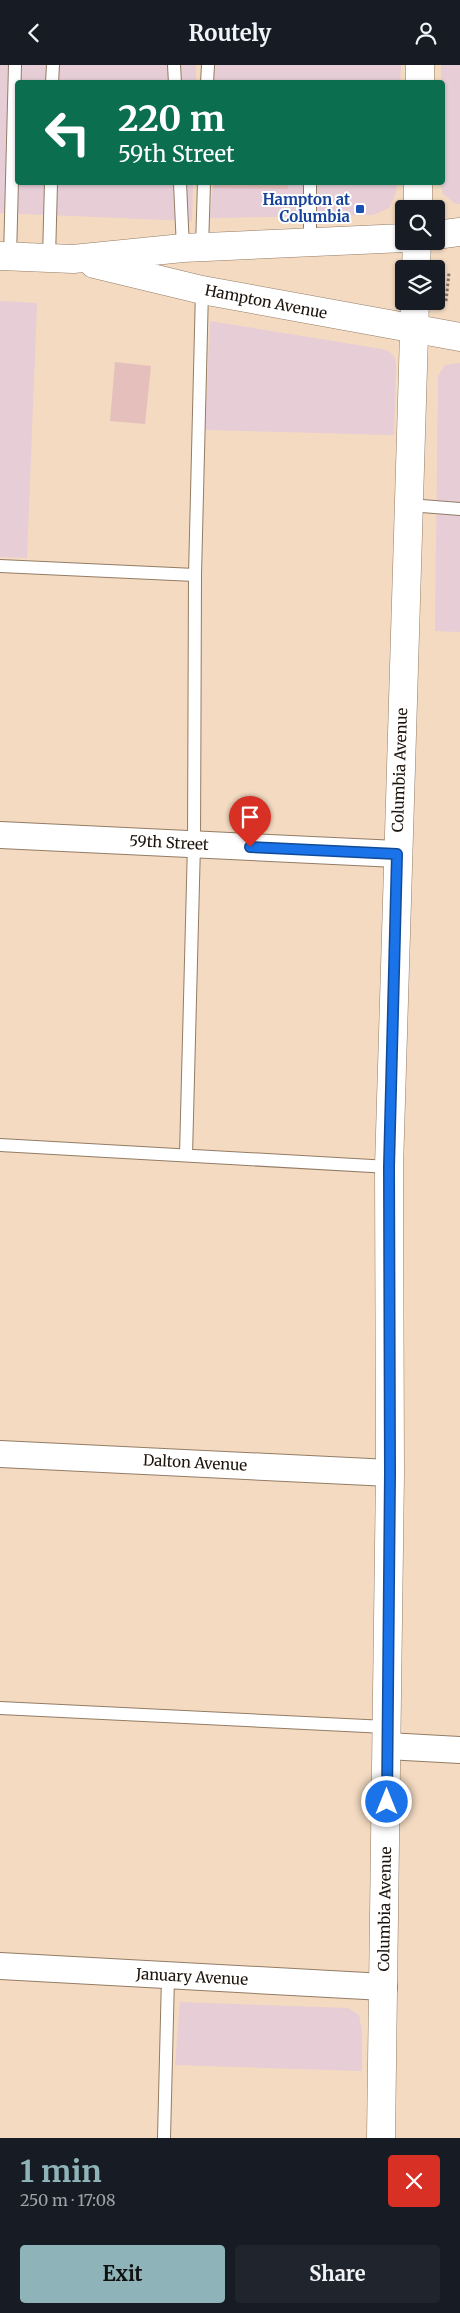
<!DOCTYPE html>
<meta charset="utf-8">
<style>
body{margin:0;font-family:Merriweather,serif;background:#20242c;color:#f1f3f6;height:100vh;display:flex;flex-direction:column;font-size:19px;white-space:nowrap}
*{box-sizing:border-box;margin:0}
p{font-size:16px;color:#9ea1a6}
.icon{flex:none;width:28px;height:28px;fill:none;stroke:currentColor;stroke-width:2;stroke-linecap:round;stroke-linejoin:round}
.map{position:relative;height:2073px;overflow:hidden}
.sheet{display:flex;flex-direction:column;background:#171b24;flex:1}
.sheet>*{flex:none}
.guide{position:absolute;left:15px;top:15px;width:430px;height:105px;border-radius:5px;box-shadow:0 1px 4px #0004;background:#0b6e4f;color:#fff;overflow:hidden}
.buttons{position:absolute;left:395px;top:135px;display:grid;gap:10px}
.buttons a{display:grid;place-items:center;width:50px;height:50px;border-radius:5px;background:#171b24;box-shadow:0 1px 4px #0004;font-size:25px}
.pin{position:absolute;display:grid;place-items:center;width:42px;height:42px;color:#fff;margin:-51px -21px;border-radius:50% 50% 50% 0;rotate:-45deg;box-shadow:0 0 5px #0007}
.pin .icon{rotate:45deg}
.me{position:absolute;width:55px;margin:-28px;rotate:0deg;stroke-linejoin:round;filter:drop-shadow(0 0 4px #0008)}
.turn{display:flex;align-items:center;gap:18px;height:105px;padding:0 20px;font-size:22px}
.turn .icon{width:65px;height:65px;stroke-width:2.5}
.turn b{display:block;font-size:35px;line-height:42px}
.round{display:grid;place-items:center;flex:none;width:52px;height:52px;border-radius:5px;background:#20242c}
.overview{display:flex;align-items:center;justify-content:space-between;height:85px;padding:0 20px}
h1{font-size:30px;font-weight:700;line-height:38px;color:#8eb3b8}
.primary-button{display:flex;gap:10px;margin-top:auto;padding:10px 20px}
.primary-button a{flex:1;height:58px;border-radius:5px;background:#8eb3b8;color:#111;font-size:20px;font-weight:700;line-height:58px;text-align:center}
.primary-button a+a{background:#20242c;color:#f1f3f6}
header{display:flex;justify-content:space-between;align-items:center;height:65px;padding:0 20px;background:#171b24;font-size:22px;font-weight:700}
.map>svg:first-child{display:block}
</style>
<header><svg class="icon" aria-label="back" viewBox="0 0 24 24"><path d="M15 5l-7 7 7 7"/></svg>Routely<svg class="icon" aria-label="person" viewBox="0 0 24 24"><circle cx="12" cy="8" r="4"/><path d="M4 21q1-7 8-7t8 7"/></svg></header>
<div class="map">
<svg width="460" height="2073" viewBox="0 0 460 2073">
<rect width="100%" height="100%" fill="#f3dac1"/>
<path fill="#e6cdd6" d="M0,0H196V17L18,18V118H193L192,156L0,148Z
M215,0H401L400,17H214Z
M441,0H460V139L454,138L443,129L440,118H442Z
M213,118H397L396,128L389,143L373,150L210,153Z
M0,236L37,238L27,493L0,492Z
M210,256L382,284L390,287L395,293L396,301L394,370L205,365Z
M460,298V567L435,566L438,311L445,300Z
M180,1937L348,1943L359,1950L362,1967V2006L175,2000Z"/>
<path fill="#e5bfbc" d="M213,118H288V124L213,123Z
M115,297L151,301L145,359L110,356Z"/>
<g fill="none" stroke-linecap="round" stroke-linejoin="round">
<defs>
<path id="service" d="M174,0L175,18
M52,18L53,0
M207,18L208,0
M180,118L183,183
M310,118V177
M202,182L204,118
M10,192L15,0
M49,193L51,118
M409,440L460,444
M0,501L195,510
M0,1080L389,1102
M186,1090L194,779L195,510L202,225
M0,1643L386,1662
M164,2073L168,1912"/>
<path id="minor" d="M0,770L397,789
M0,1389L390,1408
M387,1681L460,1685
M0,1901L384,1922"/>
<path id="tertiary" d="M420,18V0
M418,144V118
M416,204L417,176
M381,2073L390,1408L389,1102L415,236"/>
<path id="primary" d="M436,170L460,167
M0,191L73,194L183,183L404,173
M94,199L202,225L460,272"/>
</defs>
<use href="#service" stroke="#937c65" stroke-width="14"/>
<use href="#minor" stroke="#937c65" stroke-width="28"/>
<use href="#tertiary" stroke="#937c65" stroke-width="29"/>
<use href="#primary" stroke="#937c65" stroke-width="29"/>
<path stroke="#857464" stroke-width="3" stroke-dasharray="2.5 2.5" stroke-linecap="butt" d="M446,236L449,208"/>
<use href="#service" stroke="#fff" stroke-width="12"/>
<use href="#minor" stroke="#fff" stroke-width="26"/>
<use href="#tertiary" stroke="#fff" stroke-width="28"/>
<use href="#primary" stroke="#fff" stroke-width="28"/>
</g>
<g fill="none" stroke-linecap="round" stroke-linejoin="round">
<defs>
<path id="route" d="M250,782L397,789L389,1102L390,1408L387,1737"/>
</defs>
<use href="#route" stroke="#114b97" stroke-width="12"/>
<use href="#route" stroke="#1a73e8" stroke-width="9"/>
</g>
<rect fill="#1a4fb4" stroke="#fff" stroke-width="2" x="355" y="139" width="10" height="10" rx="2.5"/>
<g text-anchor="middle" stroke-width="4" stroke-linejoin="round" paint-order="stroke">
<g font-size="15" font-weight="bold" fill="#164399" stroke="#fff" text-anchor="end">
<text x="350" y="140">Hampton at<tspan x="350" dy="17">Columbia</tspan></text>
</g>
<g font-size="15" fill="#1c130b" stroke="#fff">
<text transform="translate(266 237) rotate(11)" y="5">Hampton Avenue</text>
<text transform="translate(400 705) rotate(-88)" y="5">Columbia Avenue</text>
<text transform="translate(169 778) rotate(3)" y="5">59th Street</text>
<text transform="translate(195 1398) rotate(3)" y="5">Dalton Avenue</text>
<text transform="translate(385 1844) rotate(-89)" y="5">Columbia Avenue</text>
<text transform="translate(192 1912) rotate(3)" y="5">January Avenue</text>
</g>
</g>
</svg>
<div class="buttons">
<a><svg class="icon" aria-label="search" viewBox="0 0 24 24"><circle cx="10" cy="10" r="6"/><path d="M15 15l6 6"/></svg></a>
<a><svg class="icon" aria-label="layers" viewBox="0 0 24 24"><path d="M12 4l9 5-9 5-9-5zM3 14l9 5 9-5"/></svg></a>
</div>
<div class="pin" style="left:250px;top:782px;background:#d93025"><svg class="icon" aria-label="arrive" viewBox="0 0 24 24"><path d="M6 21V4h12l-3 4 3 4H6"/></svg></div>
<svg class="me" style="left:387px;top:1737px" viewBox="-20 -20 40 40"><circle r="17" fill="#1a73e8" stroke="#fff" stroke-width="3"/><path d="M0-11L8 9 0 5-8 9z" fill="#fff"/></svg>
<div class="guide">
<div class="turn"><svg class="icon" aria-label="left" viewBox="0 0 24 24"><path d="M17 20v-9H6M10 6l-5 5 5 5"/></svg><div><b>220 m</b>59th Street</div></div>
</div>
</div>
<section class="sheet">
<div class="overview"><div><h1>1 min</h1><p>250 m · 17:08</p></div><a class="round" style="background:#d93025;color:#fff"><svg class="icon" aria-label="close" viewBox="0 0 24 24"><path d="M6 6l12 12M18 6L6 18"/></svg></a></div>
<div class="primary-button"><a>Exit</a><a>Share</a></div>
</section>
